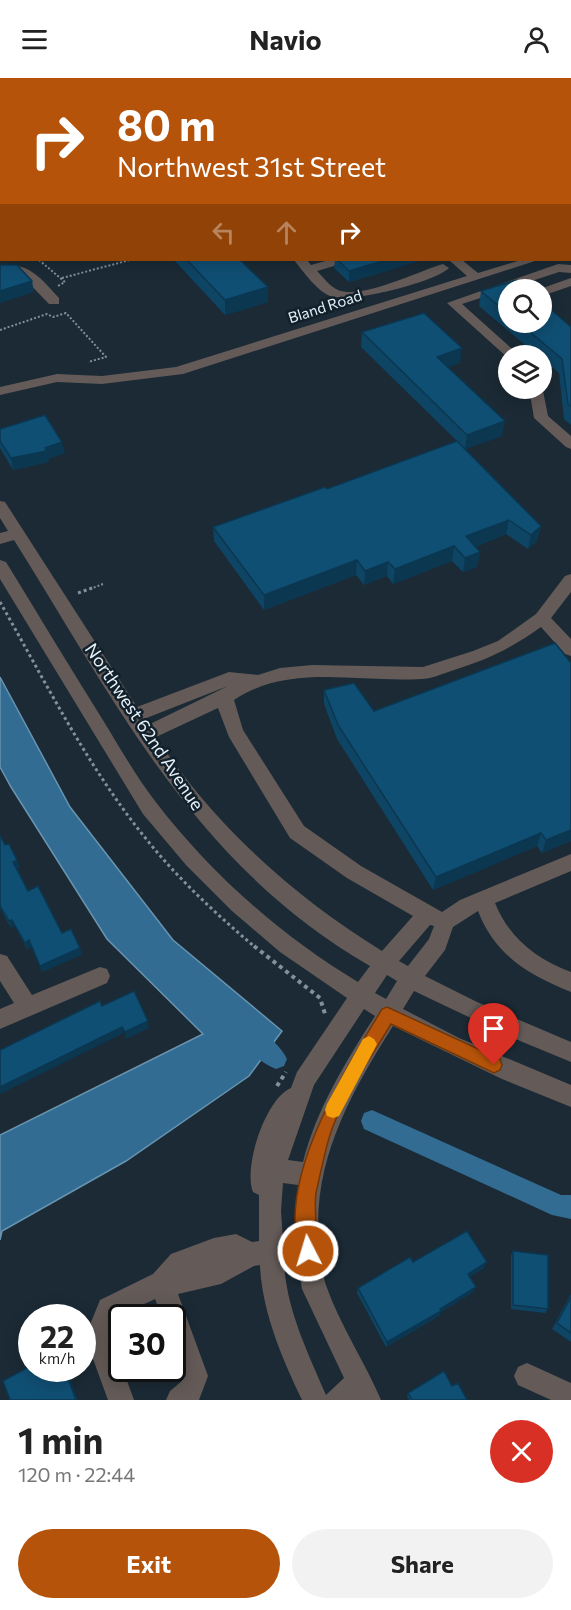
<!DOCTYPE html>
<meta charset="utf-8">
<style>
body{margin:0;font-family:Commissioner,sans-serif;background:#f2f2f2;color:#222;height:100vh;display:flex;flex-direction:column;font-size:22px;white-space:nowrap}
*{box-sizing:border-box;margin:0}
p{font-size:20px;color:#767676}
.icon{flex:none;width:33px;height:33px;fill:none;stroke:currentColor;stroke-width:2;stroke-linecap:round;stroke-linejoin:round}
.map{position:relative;height:1322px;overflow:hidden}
.side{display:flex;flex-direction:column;background:#fff;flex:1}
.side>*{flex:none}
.guide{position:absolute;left:0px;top:0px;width:572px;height:183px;box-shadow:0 3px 15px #0003;background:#b45309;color:#fff;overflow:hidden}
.fabs{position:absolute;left:498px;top:201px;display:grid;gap:12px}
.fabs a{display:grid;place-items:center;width:54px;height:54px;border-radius:50%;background:#fff;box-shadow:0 3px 15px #0003;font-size:30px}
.speed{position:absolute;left:18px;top:1226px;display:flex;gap:12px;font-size:30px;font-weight:700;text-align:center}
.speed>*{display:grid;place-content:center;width:78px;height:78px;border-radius:50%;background:#fff;box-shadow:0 3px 15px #0003;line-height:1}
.speed small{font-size:15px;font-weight:400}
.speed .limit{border:3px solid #111;border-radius:9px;background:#fff;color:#111}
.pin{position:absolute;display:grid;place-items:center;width:51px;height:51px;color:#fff;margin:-62px -26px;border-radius:50% 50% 50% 0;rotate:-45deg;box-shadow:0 0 6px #0007}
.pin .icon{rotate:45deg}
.me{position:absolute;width:66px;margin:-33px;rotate:355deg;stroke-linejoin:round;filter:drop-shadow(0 0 4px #0008)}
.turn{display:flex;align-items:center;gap:21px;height:126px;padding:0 18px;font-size:27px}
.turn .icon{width:78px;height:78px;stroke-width:2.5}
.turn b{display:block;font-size:42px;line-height:51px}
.lanes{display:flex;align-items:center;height:57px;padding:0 18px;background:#0003;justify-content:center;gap:30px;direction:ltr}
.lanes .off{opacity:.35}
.round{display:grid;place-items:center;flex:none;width:63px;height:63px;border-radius:32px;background:#f2f2f2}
.summary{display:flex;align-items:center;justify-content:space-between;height:102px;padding:0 18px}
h1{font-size:36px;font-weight:700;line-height:45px}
.action{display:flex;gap:12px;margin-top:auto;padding:12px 18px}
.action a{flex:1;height:69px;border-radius:36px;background:#b45309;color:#fff;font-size:24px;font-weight:700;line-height:69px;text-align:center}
.action a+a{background:#f2f2f2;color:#222}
header{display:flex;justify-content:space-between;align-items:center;height:78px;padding:0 18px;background:#fff;font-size:27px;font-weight:700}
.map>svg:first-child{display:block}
</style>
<header><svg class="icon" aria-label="menu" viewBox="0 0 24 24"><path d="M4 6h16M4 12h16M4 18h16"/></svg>Navio<svg class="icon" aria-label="person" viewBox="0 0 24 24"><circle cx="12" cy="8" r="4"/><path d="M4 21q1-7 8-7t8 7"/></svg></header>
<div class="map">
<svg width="571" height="1322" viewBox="0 0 571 1322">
<rect width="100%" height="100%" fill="#1b2a35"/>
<path fill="#326c92" stroke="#6894b0" stroke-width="1.5" d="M0,599L70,729L173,862L282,953L249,998L126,1083L2,1153L0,1162V1057L203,956L107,861L11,709L0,689Z"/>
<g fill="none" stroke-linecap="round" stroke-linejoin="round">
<path fill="#326c92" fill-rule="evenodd" d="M250,948C264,953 281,968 287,981L284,988L276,991C262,986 245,971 239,958L242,951Z
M372,1032L561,1117H571V1141L552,1137L364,1051L361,1043L364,1035Z"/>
<path stroke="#839099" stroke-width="2" stroke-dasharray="2 2" stroke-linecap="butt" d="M231,2L236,0
M39,182L65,204L58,208
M62,200L130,182
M0,252L47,236L53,239L66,235L106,279L88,284
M90,511L103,506"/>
<path stroke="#839099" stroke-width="3" stroke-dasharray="3 3" stroke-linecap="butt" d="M78,515L95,509
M0,524C45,603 86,686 143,757C176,799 215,835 256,870"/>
<path stroke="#839099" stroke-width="4" stroke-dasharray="4 4" stroke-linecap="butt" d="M254,868L320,920L325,936
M277,1008L286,994"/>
<path fill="#645b58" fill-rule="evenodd" d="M14,0H24L25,2H15Z
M106,0H121L105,2Z
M153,0H164L165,2H154Z
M0,22H2V28H0Z
M570,131L571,132V140L570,139Z
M571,145V153L570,154V146Z
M2,161V169L0,170V162Z
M571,165V173L570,174V166Z
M294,182H307L311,187L329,182H346L344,185L317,193C323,199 330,209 338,212C362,222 418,193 443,186L449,190C435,204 350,226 330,218C316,212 303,193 294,182Z
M449,182H462L478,195L521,182H538L183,296L102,306L57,304L0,317V309L57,296L102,298L176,289L467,198Z
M558,186L571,187V195L559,194L462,226L520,278H508V280L447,225Z
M10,187C33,188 44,204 59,220V226H49L20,196L0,197V189Z
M571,200V208L542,218V212H537Z
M542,308L548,338L571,358V371L566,369L534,340L529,310H542Z
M0,423L5,424L137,629L229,594L258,597L280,590L312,587L423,589L473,573L498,563L536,536L565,498L571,496V514L551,540L571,561V578L565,576L541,549C510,571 487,582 451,593C442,596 431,601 421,601C358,605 289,585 234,622L243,652L304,748L361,788L442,834L460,822L571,776V793L495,825C509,860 537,882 571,894V914C528,897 495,877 478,833L453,849L445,872L425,898L477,924L571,964V984L513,960L414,913L403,931L459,960L571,1007V1029L502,1001L393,948C348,1019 307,1093 321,1179C323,1189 323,1201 327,1210C341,1249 365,1284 381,1322H302C282,1280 262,1234 260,1187L254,1188L221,1206L178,1216L208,1298L199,1322H166L170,1313L182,1303V1298L172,1270V1239H162L155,1221C133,1232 117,1233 111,1259L134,1322H108L85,1259L100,1222L153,1196L171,1176L214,1160L236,1156L252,1164L259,1163V1117L253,1114C243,1090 265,1021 291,1010L297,994L347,920L280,874L232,833L186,787L143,736L0,501V482L6,484C38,536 69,588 101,639C119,668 135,697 155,723C210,795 281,858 358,904L370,888C195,787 117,626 14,462L0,466V455L8,453L0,440ZM228,608L148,647L144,641ZM218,630L229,659L290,760L347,800L413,838L382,873C292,817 214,747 156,659ZM430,847L434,848L429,861L408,888L399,883ZM387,897L397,903L386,921L375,915ZM364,931L375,938C346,983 316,1032 303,1084L288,1082L314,1007ZM283,1105L298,1107L294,1162H283L281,1133ZM284,1186H298L302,1211L344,1300L326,1317C308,1275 287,1233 284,1186Z
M0,876L7,878L32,917L100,889L107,891L110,898L107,905L0,951V931L14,925L0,903Z
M527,1285L571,1305V1322H551L518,1307L514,1298L518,1289Z"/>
<path fill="#a08d87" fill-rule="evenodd" d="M282,0H297L281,2Z
M359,0H413L414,2H358Z
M439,0H449L450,2H440Z
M475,0H486L487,2H476Z
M502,0H514L515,2H503Z
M551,0H562L563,2H552Z
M570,6H571V13H570Z
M570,38H571V45H570Z
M570,57H571V64H570Z
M0,79H2V85H0Z
M570,88H571V95H570Z
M0,96H2V102H0Z"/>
</g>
<path fill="#0e4464" d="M174,182H240L268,209V224L225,237Z
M335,182H423L349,204L334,190Z
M508,212V244H542L571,249V347L564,341L559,295L542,281V278H538L479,228L481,213Z
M362,254L460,285L448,289L502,358L465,371L541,448L537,463L528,471L506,456L475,469L480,474L477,489L463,494L452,483L393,506L387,498L364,507L356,497L264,532L214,463L213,449L327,411L457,363L361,269Z
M0,351L65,375L48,381L49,384L13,392L0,370Z
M571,585V763L542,775L537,768L433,812L337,661L324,626V612L374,633Z
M0,757L5,767L20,789L17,790L28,813L62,855L80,870L81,877L42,894L32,869L27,871L15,848L11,850L0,830Z
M513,1173L548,1231L545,1235L511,1231V1177Z
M413,1184L484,1190L469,1199L473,1214L441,1234L439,1238L386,1269L357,1215L358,1210Z
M571,1216V1264L552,1251Z
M452,1308L467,1322H409L407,1318L408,1315Z"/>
<path fill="#0b3751" d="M386,182H423L349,204V193Z
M32,203L34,214L0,225V213Z
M268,209V224L225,237V222Z
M462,270L460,285L435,293L437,279Z
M505,343L502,358L465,371L467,357Z
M62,364L65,375L48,381L49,384L13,392L11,380Z
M509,442L506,456L463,473L466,458Z
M541,448L537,463L528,471L531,457Z
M454,468L452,483L393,506L395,491Z
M480,474L477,489L463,494L465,480Z
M357,482L356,497L264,532V517Z
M388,484L387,498L364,507L365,493Z
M571,752V763L542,775L546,762Z
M541,755L537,768L433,812L436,799Z
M17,782L20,789L16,790L13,784Z
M12,842L15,848L11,850L9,843Z
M29,862L32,869L27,871L25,865Z
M80,870L81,877L42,894L40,888Z
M148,943L149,950L126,961L125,954Z
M122,949L124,955L0,1016V1009Z
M487,1184L484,1190L465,1201L468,1196Z
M476,1209L473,1214L441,1234L439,1238L386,1269L387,1264Z
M64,1290H66L78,1322H76Z"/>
<path fill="#104f74" stroke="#0b3751" stroke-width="1.5" d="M187,182H240L268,209L225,222Z
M338,182H386L349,193Z
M0,187H17L32,203L0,213Z
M516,202L527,212H508V236L481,213Z
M542,224L571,249V329L568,326L562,281L518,244H542Z
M424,235L462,270L437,279L505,343L467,357L362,254Z
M45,337L62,364L45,370L47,373L11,380L0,363V351Z
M457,363L541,448L531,457L509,442L466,458L480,474L465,480L454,468L395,491L388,484L365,493L357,482L264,517L213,449L325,409L327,411Z
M555,565L571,585V752L546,762L541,755L436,799L338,647L324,612L354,605L374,633Z
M0,757L5,767L9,766L17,782L13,784L28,813L38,808L62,855L71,851L80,870L40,888L29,862L25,865L12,842L9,843L0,828Z
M134,913L148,943L125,954L122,949L0,1009V972L100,923L102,928Z
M467,1153L487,1184L468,1196L476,1209L440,1231L441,1233L387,1264L358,1210L410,1179L413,1184Z
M513,1173L548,1177V1231L513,1227Z
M571,1219V1255L557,1245Z
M32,1287V1290H64L76,1322H10L3,1303Z
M444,1293L452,1308L458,1305L467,1322H412L408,1315Z"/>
<path fill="#b45309" stroke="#753606" stroke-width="1.5" d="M387,929L500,981L502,987L500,992L494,995L391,946C370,982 341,1020 329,1060C324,1078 320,1097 316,1115C313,1133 320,1166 315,1179L308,1182L302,1179C272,1107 346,991 382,931Z"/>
<path fill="#f59e0b" d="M369,958L374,961L377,966L374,972L339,1038L333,1040L327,1038L325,1032L327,1026L363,961Z"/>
<g text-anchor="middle" stroke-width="5" stroke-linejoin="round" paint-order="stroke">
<g font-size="15" fill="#e6f0f7" stroke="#11202b">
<text transform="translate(325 229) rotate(-18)" y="5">Bland Road</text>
</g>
<g font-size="18" fill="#e6f0f7" stroke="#11202b">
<text transform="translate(144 649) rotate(56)" y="6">Northwest 62nd Avenue</text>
</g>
</g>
</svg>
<div class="fabs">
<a><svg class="icon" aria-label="search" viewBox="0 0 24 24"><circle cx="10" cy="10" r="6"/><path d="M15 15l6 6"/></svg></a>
<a><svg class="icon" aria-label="layers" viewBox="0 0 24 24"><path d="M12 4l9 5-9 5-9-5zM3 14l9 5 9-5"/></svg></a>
</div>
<div class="speed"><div>22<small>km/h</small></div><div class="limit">30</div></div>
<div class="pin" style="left:494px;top:987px;background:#d93025"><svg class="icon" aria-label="arrive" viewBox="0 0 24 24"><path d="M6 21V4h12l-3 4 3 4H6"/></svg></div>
<svg class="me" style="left:308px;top:1173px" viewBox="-20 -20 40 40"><circle r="17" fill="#b45309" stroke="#fff" stroke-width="3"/><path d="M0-11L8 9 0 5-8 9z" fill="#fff"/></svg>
<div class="guide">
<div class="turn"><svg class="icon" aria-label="right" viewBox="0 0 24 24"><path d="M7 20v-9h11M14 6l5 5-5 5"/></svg><div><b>80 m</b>Northwest 31st Street</div></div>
<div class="lanes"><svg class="icon off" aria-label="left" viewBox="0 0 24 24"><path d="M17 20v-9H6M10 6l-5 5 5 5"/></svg><svg class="icon off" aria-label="ahead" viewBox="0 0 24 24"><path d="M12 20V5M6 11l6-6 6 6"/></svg><svg class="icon" aria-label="right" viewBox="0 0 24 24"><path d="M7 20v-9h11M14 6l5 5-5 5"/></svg></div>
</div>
</div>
<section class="side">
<div class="summary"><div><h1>1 min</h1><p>120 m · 22:44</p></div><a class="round" style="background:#d93025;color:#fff"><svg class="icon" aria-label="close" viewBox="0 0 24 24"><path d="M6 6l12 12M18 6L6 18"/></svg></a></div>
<div class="action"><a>Exit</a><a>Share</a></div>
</section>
